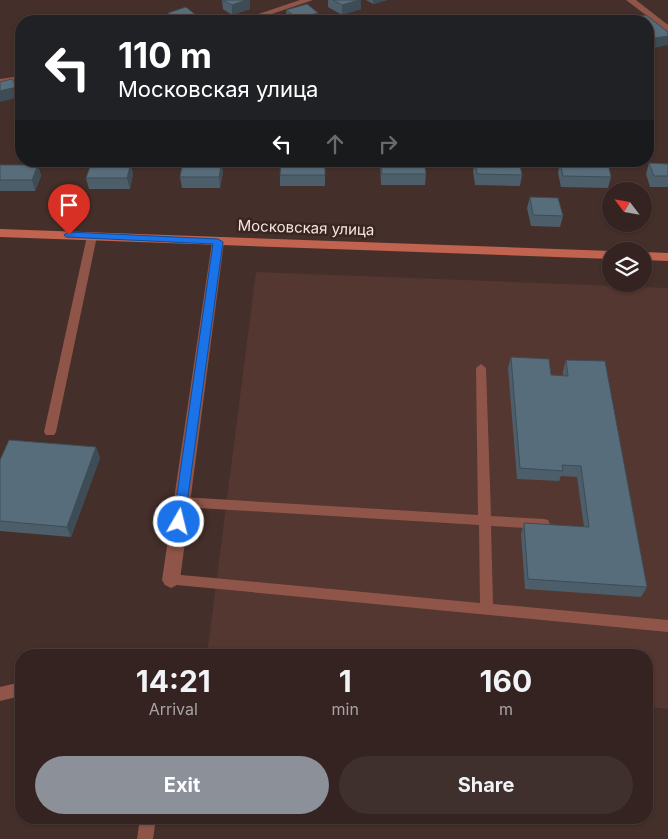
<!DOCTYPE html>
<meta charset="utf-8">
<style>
body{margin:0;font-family:Inter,sans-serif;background:#3f2f2d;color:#f1f3f6;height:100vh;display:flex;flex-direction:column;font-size:19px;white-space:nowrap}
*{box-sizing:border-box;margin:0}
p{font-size:16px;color:#a9a4a5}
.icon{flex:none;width:28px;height:28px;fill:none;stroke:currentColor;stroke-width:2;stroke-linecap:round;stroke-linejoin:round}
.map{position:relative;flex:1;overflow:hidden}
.drawer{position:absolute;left:15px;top:649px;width:638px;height:175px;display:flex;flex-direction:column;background:#342320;border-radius:20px;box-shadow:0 1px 4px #0004,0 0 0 1px #4e403e}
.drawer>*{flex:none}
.hud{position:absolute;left:15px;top:15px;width:639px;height:152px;border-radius:20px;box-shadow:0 1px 4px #0004,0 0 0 1px #4e403e;background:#202124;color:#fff;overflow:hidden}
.needle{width:32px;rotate:301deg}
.tools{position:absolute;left:602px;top:182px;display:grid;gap:10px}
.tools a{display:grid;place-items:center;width:50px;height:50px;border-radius:50%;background:#342320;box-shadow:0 1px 4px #0004,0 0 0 1px #4e403e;font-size:25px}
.pin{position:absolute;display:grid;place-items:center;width:42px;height:42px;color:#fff;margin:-51px -21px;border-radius:50% 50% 50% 0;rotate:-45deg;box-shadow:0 0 5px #0007}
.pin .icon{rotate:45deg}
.me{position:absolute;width:55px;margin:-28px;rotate:8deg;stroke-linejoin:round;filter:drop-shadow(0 0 4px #0008)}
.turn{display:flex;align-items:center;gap:18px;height:105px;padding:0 20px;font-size:22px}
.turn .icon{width:65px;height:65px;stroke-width:2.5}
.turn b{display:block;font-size:35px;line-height:42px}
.lanes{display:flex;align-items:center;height:48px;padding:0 20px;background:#0003;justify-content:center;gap:25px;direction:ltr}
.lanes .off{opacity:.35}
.eta{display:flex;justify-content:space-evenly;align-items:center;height:85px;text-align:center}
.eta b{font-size:30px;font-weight:700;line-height:35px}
.action{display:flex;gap:10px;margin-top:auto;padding:10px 20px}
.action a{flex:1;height:58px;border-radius:30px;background:#8c9099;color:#fff;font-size:20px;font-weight:700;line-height:58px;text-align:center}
.action a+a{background:#3f2f2d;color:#f1f3f6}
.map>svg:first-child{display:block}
</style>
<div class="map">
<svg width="668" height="839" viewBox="0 0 668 839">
<rect width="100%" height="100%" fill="#452f2a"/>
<path fill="#533730" d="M256,272L668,288V709L646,707V655H207Z"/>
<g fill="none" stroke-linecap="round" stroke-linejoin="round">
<path fill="#8f5548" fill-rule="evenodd" d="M92,233L97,236L56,432L54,435H46L44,432L87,236Z
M481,364L486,368L491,516L544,519L548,520L550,524L548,528L544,529L491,526L493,604L668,620V632L166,584L164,580L166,576L171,574L480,603L479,525L182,507L178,506L176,502L178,498L182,497L478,515L476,368Z
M21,682V696L0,701V687Z
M140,818H156L153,839H137Z"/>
<path fill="#8f5548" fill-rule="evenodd" d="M300,0H313L251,21H238Z
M626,0H636L668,25V32Z
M21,76V82L0,85V79Z
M218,238L224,242L180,580L177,585L171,588L165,585L162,580L212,242Z"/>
<path fill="#c0644f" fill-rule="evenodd" d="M0,229L611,251H612L611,259L0,237Z
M644,252L668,253V261L644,260Z"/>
</g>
<path fill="#4c5e6a" d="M222,0H250V9L232,15L223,9Z
M328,0H361V9L342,15L328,7Z
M366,0H387L373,4Z
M286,10L318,13V21H289L287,20Z
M168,13L197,21H169Z
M325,161V186H280V175Z
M380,161H424L426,174L425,185H381Z
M475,161L522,175L520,186L475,185L473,171Z
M560,162L611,177L608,188L561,187L558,173Z
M649,163L668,164V187H650L646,174Z
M0,165H38L41,176L35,191H0Z
M223,172L220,188H182L180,177Z
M133,174L130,189H89L86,178Z
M530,197L563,216L560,227L531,226L527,208Z
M511,357L551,375L563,376V371L566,360L647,587L641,597L525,589L521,534L524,523L584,527L577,477L561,476L559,481L517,479L508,368Z
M96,447L100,458L71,537L0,531V460Z
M39,818H101L100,821L41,820Z"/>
<path fill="#3e4c56" d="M246,0H250V9L232,15V5Z
M359,0H361V9L342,15V5Z
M373,0H387L373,4Z
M318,13V21H298L297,18Z
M197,16V21H178Z
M668,36V45L648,49V39Z
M17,87L20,97L0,102V91Z
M222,161L223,172L220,188L219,177Z
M131,163L133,174L130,189L127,178Z
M38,165L41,176L35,191L32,180Z
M96,447L100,458L71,537L67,527Z"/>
<path fill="#586d7b" stroke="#3e4c56" d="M223,0H246L232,5Z
M333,0H359L342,5Z
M307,4L318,13L297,18L286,10Z
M186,7L197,16L178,21L168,13Z
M646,15L668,32V36L648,39V21H613Z
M21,47V56L18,48Z
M12,79L17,87L0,91V82Z
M183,161H222L219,177H180Z
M281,161H325V175H280Z
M381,161H424L426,174H382Z
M475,161H519L522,175L477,174Z
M560,162L608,163L611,177L563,176Z
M131,163L127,178H86L91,164Z
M649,163L668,164V176H654Z
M0,165H38L32,180H0Z
M530,197L558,198L563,216L533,215Z
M511,357L549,359L551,375L568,376L566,360L605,361L647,587L528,579L524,523L589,527L581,466L562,465L563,471L520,468Z
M9,440L96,447L67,527L0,521V460Z"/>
<path fill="#1a73e8" stroke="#114b97" d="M69,232L218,239L223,242L184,525L179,527L175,525L173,522L213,244L66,237L64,235Z"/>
<g text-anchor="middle" stroke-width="5" stroke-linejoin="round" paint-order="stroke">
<g font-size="15" fill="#f4e6e2" stroke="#3a2520">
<text transform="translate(306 228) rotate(2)" y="5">Московская улица</text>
</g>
</g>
</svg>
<div class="tools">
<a><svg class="needle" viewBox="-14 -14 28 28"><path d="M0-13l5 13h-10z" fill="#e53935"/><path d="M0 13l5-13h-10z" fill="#a9a4a5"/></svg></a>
<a><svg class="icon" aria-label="layers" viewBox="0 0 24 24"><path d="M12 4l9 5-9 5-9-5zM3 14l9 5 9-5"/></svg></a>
</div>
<div class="pin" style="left:69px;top:235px;background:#d93025"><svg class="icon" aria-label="arrive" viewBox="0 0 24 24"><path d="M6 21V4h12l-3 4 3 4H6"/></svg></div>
<svg class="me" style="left:179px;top:522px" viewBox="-20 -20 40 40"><circle r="17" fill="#1a73e8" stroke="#fff" stroke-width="3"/><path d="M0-11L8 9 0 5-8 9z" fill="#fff"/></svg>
<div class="hud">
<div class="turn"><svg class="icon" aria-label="left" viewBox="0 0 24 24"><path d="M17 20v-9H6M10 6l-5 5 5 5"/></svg><div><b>110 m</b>Московская улица</div></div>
<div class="lanes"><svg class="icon" aria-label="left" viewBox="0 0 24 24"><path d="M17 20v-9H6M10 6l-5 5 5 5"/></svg><svg class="icon off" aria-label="ahead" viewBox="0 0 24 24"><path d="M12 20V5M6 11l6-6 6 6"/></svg><svg class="icon off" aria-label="right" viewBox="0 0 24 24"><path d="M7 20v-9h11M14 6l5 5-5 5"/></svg></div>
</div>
<section class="drawer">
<div class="eta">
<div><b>14:21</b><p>Arrival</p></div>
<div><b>1</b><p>min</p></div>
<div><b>160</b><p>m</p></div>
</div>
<div class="action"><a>Exit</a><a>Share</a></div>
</section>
</div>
